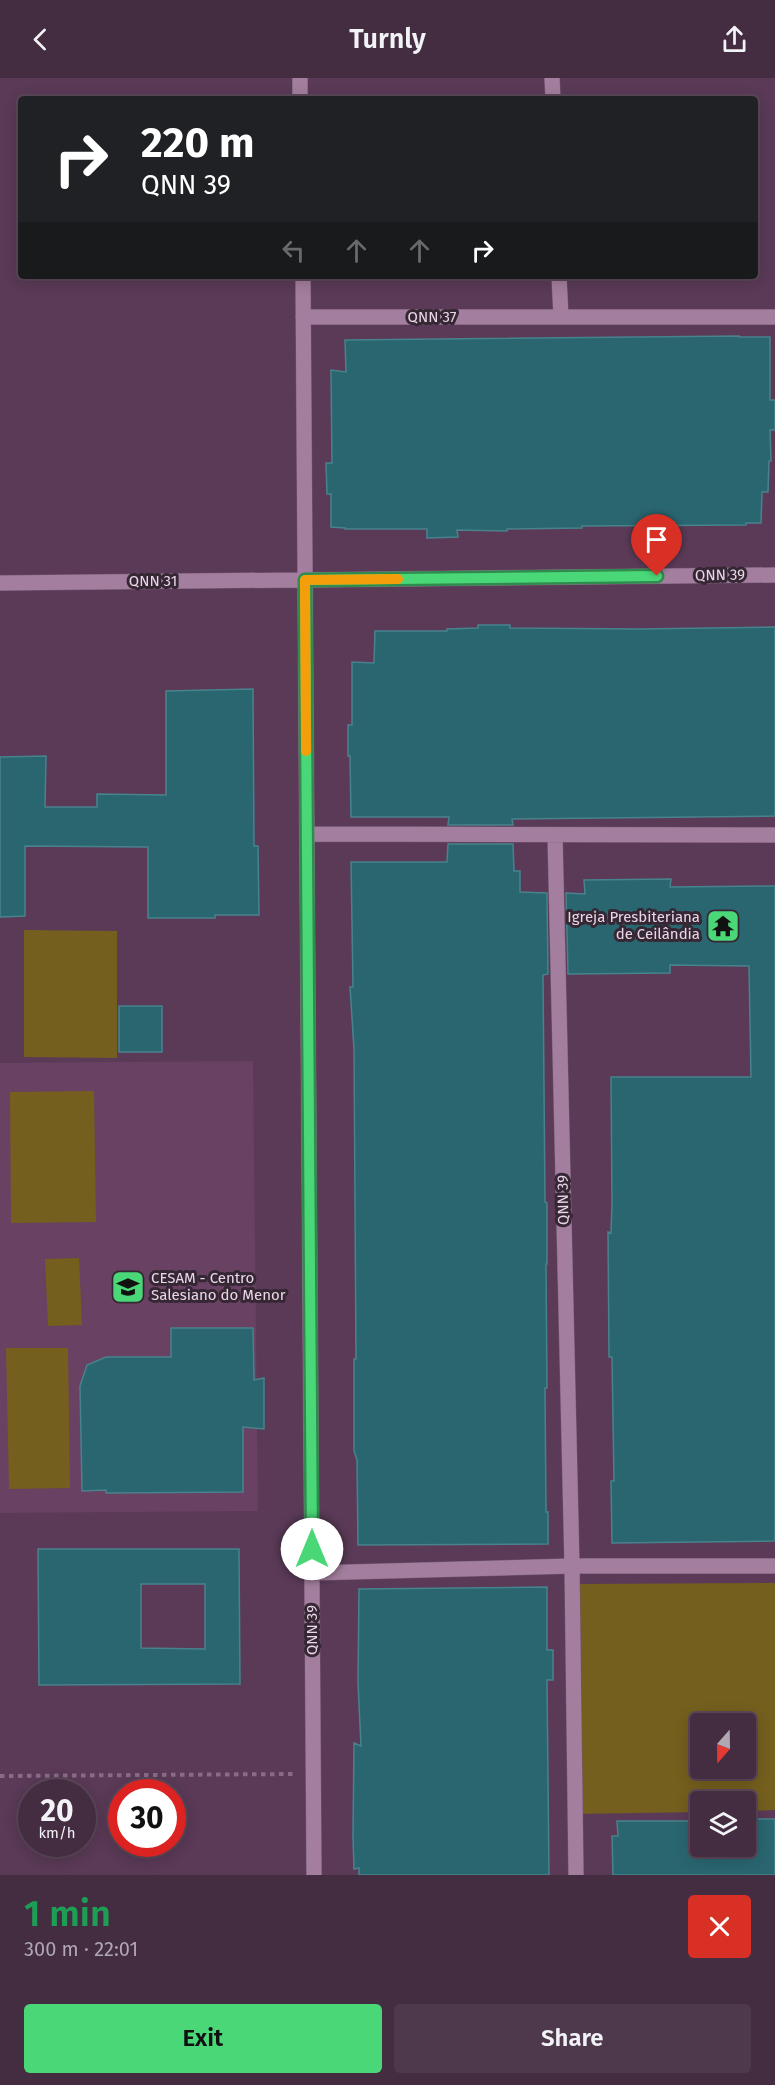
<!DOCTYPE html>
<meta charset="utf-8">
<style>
body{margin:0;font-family:"Fira Sans",sans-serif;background:#4e384c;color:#f1f3f6;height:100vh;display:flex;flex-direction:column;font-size:22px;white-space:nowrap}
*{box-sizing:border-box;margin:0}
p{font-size:20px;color:#afa7b1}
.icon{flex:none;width:33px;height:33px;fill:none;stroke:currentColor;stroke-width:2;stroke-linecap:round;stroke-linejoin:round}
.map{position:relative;height:1797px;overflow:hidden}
.side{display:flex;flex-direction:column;background:#442c41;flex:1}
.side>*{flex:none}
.top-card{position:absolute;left:18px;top:18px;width:740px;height:183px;border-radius:6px;box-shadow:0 3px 15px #0003,0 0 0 2px #5c485a;background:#202124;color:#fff;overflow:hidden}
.needle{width:39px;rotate:200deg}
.buttons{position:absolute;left:690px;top:1635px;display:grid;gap:12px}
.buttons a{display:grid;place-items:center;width:66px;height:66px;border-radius:6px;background:#442c41;box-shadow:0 3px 15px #0003,0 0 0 2px #5c485a;font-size:30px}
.speed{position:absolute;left:18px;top:1701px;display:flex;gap:12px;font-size:30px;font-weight:700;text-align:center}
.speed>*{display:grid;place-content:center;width:78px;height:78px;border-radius:50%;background:#442c41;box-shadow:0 3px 15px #0003,0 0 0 2px #5c485a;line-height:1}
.speed small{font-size:15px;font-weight:400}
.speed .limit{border:9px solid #d22;background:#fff;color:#111}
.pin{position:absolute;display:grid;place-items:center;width:51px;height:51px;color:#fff;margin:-62px -26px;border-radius:50% 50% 50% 0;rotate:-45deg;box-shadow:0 0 6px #0007}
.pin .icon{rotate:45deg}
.me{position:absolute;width:66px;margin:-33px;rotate:0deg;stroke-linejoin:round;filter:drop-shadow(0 0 4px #0008)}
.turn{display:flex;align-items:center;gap:21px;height:126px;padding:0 24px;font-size:27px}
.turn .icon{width:78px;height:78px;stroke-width:2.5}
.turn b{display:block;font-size:42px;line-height:51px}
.lanes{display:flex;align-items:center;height:57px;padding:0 24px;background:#0003;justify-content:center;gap:30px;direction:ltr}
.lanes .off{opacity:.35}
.round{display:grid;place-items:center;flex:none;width:63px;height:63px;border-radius:6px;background:#4e384c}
.head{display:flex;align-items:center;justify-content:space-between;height:102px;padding:0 24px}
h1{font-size:36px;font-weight:600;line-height:45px;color:#1e9e55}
.cta{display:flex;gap:12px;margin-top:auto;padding:12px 24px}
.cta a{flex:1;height:69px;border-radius:6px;background:#4ad778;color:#111;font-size:24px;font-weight:600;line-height:69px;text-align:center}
.cta a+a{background:#4e384c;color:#f1f3f6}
header{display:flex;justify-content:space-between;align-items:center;height:78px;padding:0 24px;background:#442c41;font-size:27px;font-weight:600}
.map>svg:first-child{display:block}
</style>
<header><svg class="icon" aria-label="back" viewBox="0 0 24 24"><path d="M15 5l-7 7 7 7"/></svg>Turnly<svg class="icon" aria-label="share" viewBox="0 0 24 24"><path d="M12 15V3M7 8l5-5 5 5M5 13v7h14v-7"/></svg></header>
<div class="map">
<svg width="775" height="1797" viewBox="0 0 775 1797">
<rect width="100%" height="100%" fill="#5a3a57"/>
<path fill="#684163" d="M253,983L258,1433L0,1435V985Z"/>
<path fill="#745f1e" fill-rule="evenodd" d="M24,852L117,853V980L24,979Z
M94,1013L96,1144L11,1145L10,1014Z
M79,1180L82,1247L48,1248L45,1181Z
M6,1270H68L70,1410L9,1411Z
M775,1505V1732L746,1733V1724H700V1734L575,1736L576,1506ZM700,1646H746V1690H700Z"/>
<path fill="#2a6670" stroke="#48838d" stroke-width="1.5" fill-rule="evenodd" d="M739,258V259H770V322H775V352H770L771,383H769L768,414H762L761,445H746V447L582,448V450L507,451V453L457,452L458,459L427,460V451H345V450L331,449V416H327L326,385H332L331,292L346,294L345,262Z
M478,547H510V550L639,551L775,549V738L512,741L513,747H448L449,739H351L350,678H348V647H352V584L374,585L375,553H447V551L478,550Z
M253,611L254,768H258L259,837H215V840H148V769L25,768V838L0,839V679L46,678L45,729H97V716L166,717V613Z
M448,766H513L514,793H520V814L547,815L548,896L543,897L545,1124L547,1125V1186H546L547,1310H545L546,1434H548V1466L358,1467L357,1382L354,1373V1281H356L354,971L350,909H353L351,784H447Z
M671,801L670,809L775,808V1463L612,1465L611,1403H614L612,1279H609L608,1154L611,1155L612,1124L611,999H751L749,888L670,887V895L568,896L566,815L585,816L584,802Z
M119,928H162V974H119Z
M171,1250H253L254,1302L264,1300V1351L243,1349V1414L106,1415V1412L82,1413L80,1308L87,1287L106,1279H171Z
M38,1471H239L240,1606L39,1607ZM141,1506H205V1571L141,1570Z
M547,1509V1572H553V1602H547L549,1797H359V1790L354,1791L353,1759L354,1665L361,1668L358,1604L359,1511Z
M746,1741H775V1797H613L612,1758H618L617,1743H700V1768H746Z"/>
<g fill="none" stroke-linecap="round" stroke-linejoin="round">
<defs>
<path id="minor" d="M300,0V21
M552,0L553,21
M303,198L314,1797
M559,198L561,239
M303,239H775
M0,505L775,497
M307,756L775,757
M555,757L572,1488L576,1797
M312,1495L572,1488H775"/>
</defs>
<use href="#minor" stroke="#72576f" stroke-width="16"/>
<path stroke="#886c85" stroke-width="4" stroke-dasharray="4.5 4.5" stroke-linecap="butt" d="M0,1698L293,1696"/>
<use href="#minor" stroke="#a37e9e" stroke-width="15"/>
</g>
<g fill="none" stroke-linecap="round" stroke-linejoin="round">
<defs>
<path id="route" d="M312,1471L305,502L657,498"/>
</defs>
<use href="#route" stroke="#308c4e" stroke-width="15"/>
<use href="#route" stroke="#4ad778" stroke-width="10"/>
<path stroke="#f59e0b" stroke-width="10" d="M306,673L305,502L398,501"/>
</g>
<defs>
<symbol id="temple-square" viewBox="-11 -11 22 22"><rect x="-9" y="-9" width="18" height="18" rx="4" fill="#4ad778" stroke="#362734"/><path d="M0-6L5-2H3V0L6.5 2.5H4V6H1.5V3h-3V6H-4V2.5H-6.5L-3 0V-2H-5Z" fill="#111"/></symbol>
<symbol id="school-square" viewBox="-11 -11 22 22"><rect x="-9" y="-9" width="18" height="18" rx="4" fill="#4ad778" stroke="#362734"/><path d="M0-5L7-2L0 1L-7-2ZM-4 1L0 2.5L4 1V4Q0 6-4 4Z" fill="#111"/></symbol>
</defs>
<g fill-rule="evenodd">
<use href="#temple-square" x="704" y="829" width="38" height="38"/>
<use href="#school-square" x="109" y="1190" width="38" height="38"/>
</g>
<g text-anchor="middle" stroke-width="6" stroke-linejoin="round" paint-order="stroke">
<g font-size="15" fill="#ead6e7" stroke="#362734">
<text x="432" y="244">QNN 37</text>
<text transform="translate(720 497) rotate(-1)" y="5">QNN 39</text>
<text x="153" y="508">QNN 31</text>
<text transform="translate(563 1122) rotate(-91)" y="5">QNN 39</text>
<text transform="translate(312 1552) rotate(-90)" y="5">QNN 39</text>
</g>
<g font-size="15" fill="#ead6e7" stroke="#362734" text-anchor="end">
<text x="700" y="844">Igreja Presbiteriana<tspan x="700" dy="17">de Ceilândia</tspan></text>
<text x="151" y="1205" text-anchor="start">CESAM - Centro<tspan x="151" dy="17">Salesiano do Menor</tspan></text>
</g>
</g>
</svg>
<div class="buttons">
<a><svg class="needle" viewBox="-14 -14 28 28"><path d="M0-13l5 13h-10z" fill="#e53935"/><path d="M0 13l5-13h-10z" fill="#afa7b1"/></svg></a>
<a><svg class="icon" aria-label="layers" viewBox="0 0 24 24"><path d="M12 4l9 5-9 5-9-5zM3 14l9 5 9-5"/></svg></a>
</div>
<div class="speed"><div>20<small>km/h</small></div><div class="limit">30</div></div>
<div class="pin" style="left:657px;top:498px;background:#d93025"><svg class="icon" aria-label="arrive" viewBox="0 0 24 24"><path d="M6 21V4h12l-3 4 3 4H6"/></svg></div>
<svg class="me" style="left:312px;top:1471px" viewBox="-20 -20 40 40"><circle r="19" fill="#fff"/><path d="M0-13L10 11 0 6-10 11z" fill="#4ad778"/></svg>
<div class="top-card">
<div class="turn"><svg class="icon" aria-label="right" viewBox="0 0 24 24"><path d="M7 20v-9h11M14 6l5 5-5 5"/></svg><div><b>220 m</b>QNN 39</div></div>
<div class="lanes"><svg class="icon off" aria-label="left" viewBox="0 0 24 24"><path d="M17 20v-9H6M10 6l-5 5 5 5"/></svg><svg class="icon off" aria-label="ahead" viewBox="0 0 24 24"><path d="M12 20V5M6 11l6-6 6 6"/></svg><svg class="icon off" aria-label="ahead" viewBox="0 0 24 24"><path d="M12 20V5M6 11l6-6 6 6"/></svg><svg class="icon" aria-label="right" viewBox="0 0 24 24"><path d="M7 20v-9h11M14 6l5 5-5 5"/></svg></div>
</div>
</div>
<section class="side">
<div class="head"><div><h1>1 min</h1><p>300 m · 22:01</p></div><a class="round" style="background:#d93025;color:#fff"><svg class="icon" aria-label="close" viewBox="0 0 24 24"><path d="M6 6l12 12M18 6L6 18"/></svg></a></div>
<div class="cta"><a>Exit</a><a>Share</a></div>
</section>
